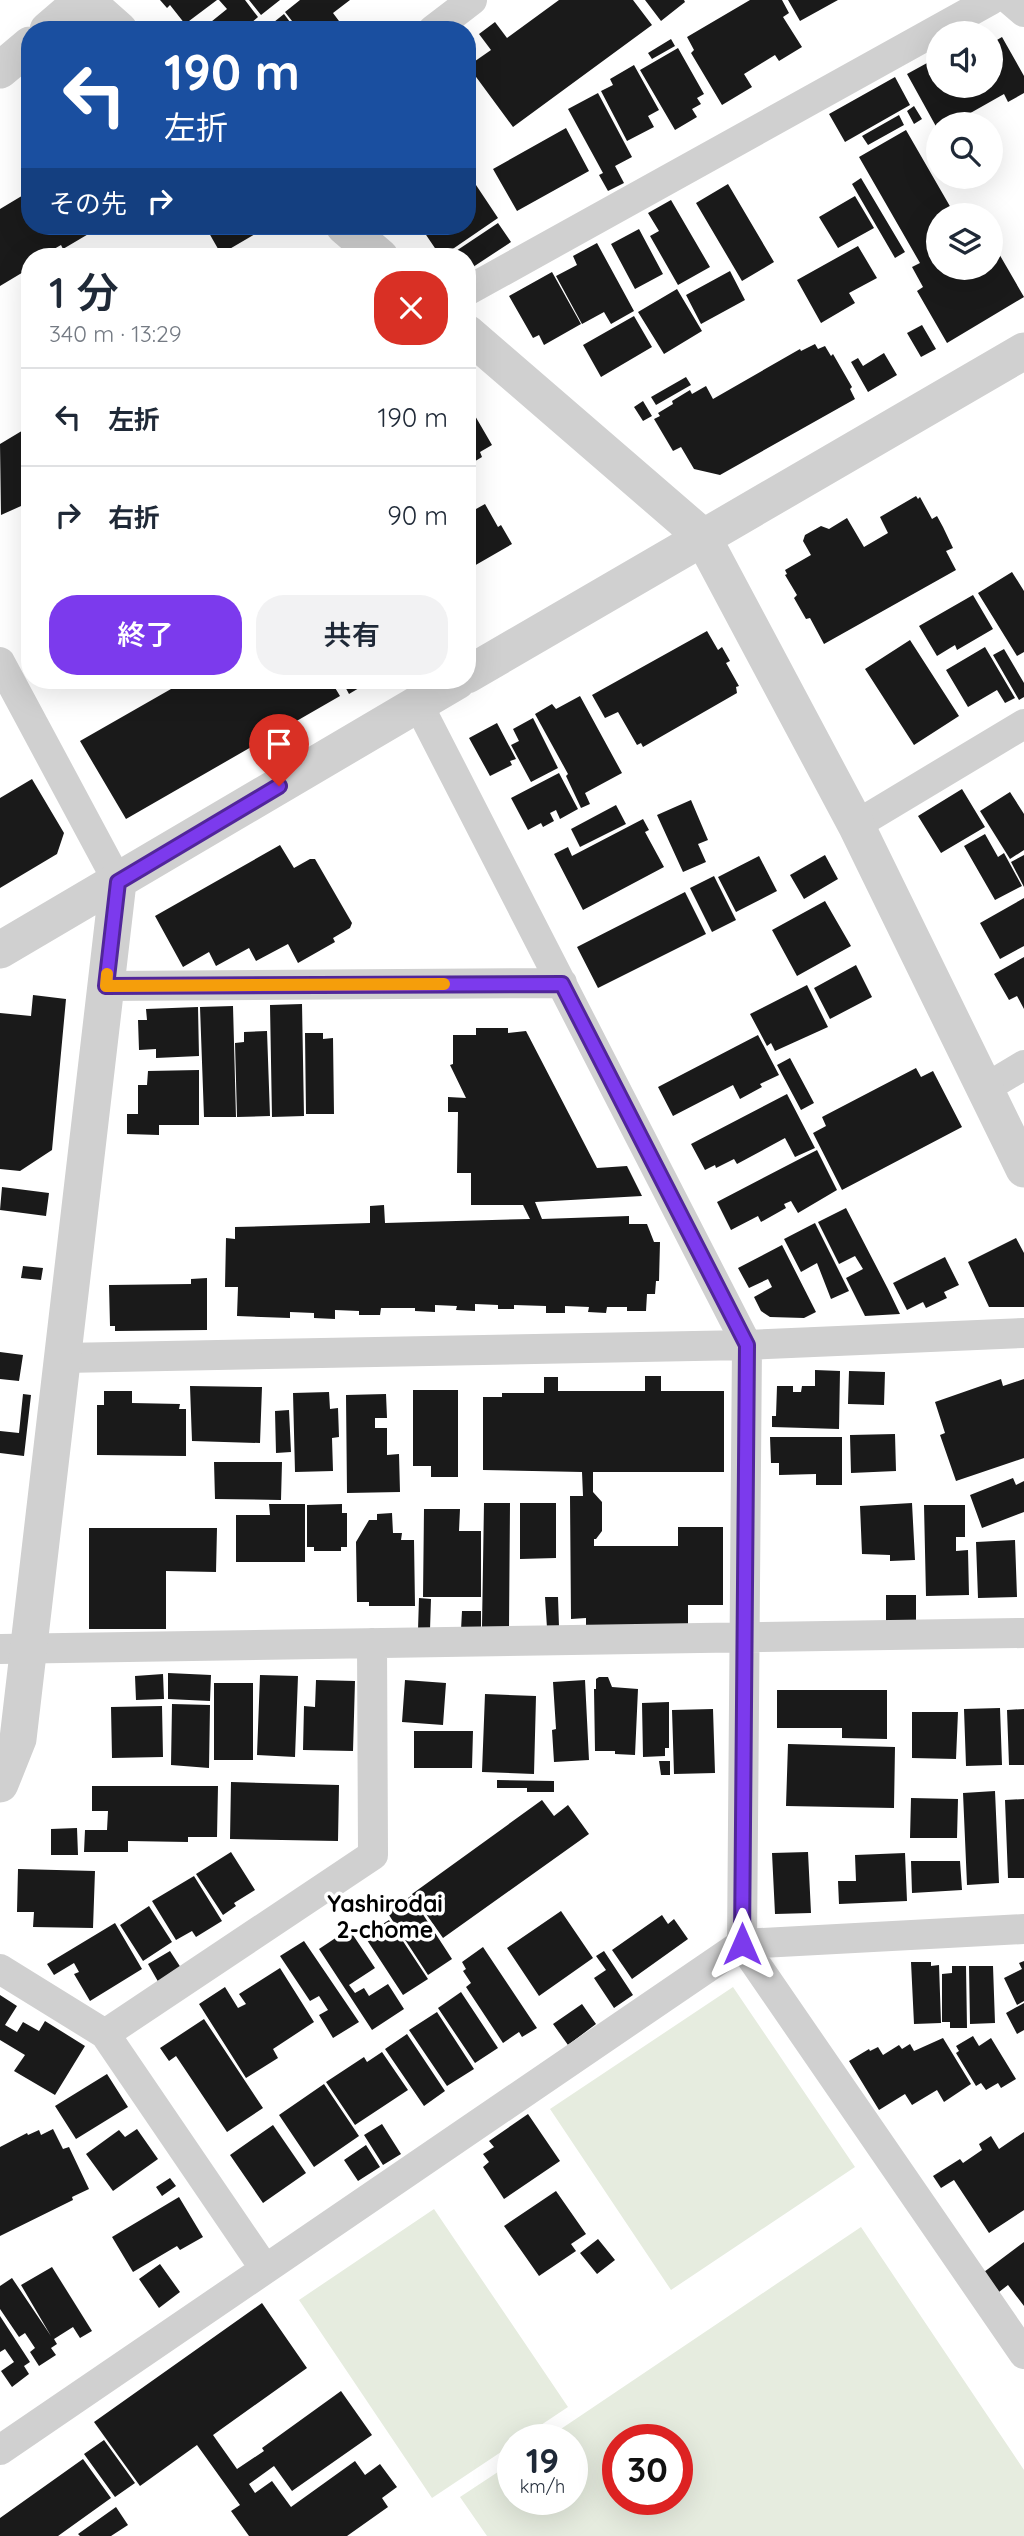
<!DOCTYPE html>
<html lang="ja">
<meta charset="utf-8">
<style>
body{margin:0;font-family:Quicksand,"Noto Sans JP",sans-serif;background:#f2f2f3;color:#1f2937;height:100vh;display:flex;flex-direction:column;font-size:26px;white-space:nowrap}
*{box-sizing:border-box;margin:0}
p{font-size:23px;color:#747a83}
.icon{flex:none;width:38px;height:38px;fill:none;stroke:currentColor;stroke-width:2;stroke-linecap:round;stroke-linejoin:round}
.map{position:relative;flex:1;overflow:hidden}
.panel{position:absolute;left:21px;top:248px;width:455px;height:441px;display:flex;flex-direction:column;background:#fff;border-radius:28px;box-shadow:0 7px 28px #0002}
.panel>*{flex:none}
.top-card{position:absolute;left:21px;top:21px;width:455px;height:214px;border-radius:28px;box-shadow:0 7px 28px #0002;background:#1a4fa0;color:#fff;overflow:hidden}
.controls{position:absolute;left:926px;top:21px;display:grid;gap:14px}
.controls a{display:grid;place-items:center;width:77px;height:77px;border-radius:50%;background:#fff;box-shadow:0 7px 28px #0002;font-size:35px}
.speed{position:absolute;left:497px;top:2424px;display:flex;gap:14px;font-size:35px;font-weight:700;text-align:center}
.speed>*{display:grid;place-content:center;width:91px;height:91px;border-radius:50%;background:#fff;box-shadow:0 7px 28px #0002;line-height:1}
.speed small{font-size:18px;font-weight:400}
.speed .limit{border:10px solid #d22;background:#fff;color:#111}
.pin{position:absolute;display:grid;place-items:center;width:60px;height:60px;color:#fff;margin:-72px -30px;border-radius:50% 50% 50% 0;rotate:-45deg;box-shadow:0 0 7px #0007}
.pin .icon{rotate:45deg}
.me{position:absolute;width:77px;margin:-38px;rotate:0deg;stroke-linejoin:round;filter:drop-shadow(0 0 5px #0008)}
.turn{display:flex;align-items:center;gap:24px;height:147px;padding:0 28px;font-size:32px}
.turn .icon{width:91px;height:91px;stroke-width:2.5}
.turn b{display:block;font-size:49px;line-height:60px}
.then{display:flex;align-items:center;height:66px;padding:0 28px;background:#0003;gap:14px;font-size:26px}
.round{display:grid;place-items:center;flex:none;width:74px;height:74px;border-radius:28px;background:#f2f2f3}
.head{display:flex;align-items:center;justify-content:space-between;height:119px;padding:0 28px}
h1{font-size:42px;font-weight:600;line-height:52px}
.primary-button{display:flex;gap:14px;margin-top:auto;padding:14px 28px}
.primary-button a{flex:1;height:80px;border-radius:28px;background:#7c3aed;color:#fff;font-size:28px;font-weight:600;line-height:80px;text-align:center}
.primary-button a+a{background:#f2f2f3;color:#1f2937}
ul{padding:0;list-style:none}
li{display:flex;align-items:center;gap:21px;height:98px;padding:0 28px;border-top:2px solid #e0e1e3}
li div{flex:1}
li b{display:block;font-size:26px}
li em{font-style:normal}
.map>svg:first-child{display:block}
</style>
<div class="map">
<svg width="1024" height="2536" viewBox="0 0 1024 2536">
<rect width="100%" height="100%" fill="#fff"/>
<path fill="#e6ecdf" fill-rule="evenodd" d="M733,1987L855,2167L671,2290L550,2109Z
M434,2209L568,2407L520,2439L513,2440V2444L432,2498L299,2300Z
M861,2227L1024,2470V2536H487L460,2497L513,2462V2499H572V2440L546,2439ZM618,2440H677V2499H618Z"/>
<path fill="#1a1a1a" d="M160,0H217L185,24L170,5L167,8Z
M219,0H245L258,17L243,30H201L227,9Z
M249,0H280L261,15Z
M300,0H350L333,13L342,25L335,30H299L285,12Z
M559,0H633L652,25L513,127L468,66L491,50L479,34L495,22L507,38Z
M645,0H684L685,2L661,21Z
M750,0H782L789,13L783,17L802,47L779,61L775,55L744,74L752,87L722,105L691,53L694,50L687,37Z
M788,0H838L800,21Z
M284,14L296,30H264Z
M1002,37L1024,76V93L1008,102L1004,94L951,124H938V130L907,74L938,57V86H990V44Z
M671,39L675,46L652,59L648,53Z
M678,48L704,94L697,98L701,104L692,109L697,117L675,130L640,70Z
M634,65L659,110L648,116L654,127L627,141L601,91L613,85L610,79Z
M895,77L910,105L845,142L829,114Z
M598,93L632,157L615,166L624,183L608,191L599,175L603,173L568,109Z
M914,106L922,119L914,124L907,111Z
M899,115L904,125L868,145L862,136Z
M566,128L589,171L517,211L493,169Z
M906,130L955,215H938V268H990V256L998,252L1024,297L947,343L917,291L923,287L912,267L920,263L859,157Z
M861,178L905,252L895,258L852,184Z
M728,184L774,262L742,281L696,203Z
M469,185L471,188L476,185L498,218L441,257L420,226H467V186Z
M30,191V226H102L63,249L61,245L40,257H30V268L0,286V209Z
M855,196L874,228L838,248L819,217Z
M671,200L710,267L678,285L650,236L659,231L648,213Z
M498,223L511,242L467,271V257H456L453,253Z
M205,226H269L221,254Z
M639,229L663,274L635,289L611,244Z
M597,243L634,311L611,324L604,312L582,324L556,276L577,265L573,256Z
M858,246L877,278L849,293L855,303L821,323L797,280Z
M730,271L745,300L701,324L686,295Z
M552,272L581,324L544,345L539,335L533,338L509,296Z
M677,289L702,331L664,354L638,312Z
M634,316L652,347L601,377L583,345Z
M922,325L936,349L921,357L907,333Z
M815,344L818,349L825,346L831,356L833,354L852,387L850,389L855,399L720,475L694,469L681,447L673,451L654,419L660,416L658,413L673,404L672,401L690,390L692,394L706,386L713,399L800,349L801,351Z
M884,353L897,375L868,392L851,362L858,358L863,366Z
M686,377L691,385L656,405L651,397Z
M643,401L652,416L643,421L634,407Z
M467,402L492,445L480,452L482,457L467,466Z
M30,426V502L1,515L0,444Z
M916,496L918,499L920,497L932,519L937,516L943,527L953,548L946,551L956,570L824,644L810,618L806,619L794,598L797,595L785,575L787,574L785,570L811,555L803,541L805,535L821,526L829,529L847,518L864,547L888,533L880,517Z
M485,504L498,527L501,525L512,544L467,570V514Z
M1012,572L1024,591V652L1017,656L978,593Z
M973,595L993,629L957,650L955,645L937,656L919,626Z
M707,631L718,650L722,647L730,661L726,663L739,686L736,687L737,693L643,747L641,743L637,745L618,712L605,718L592,695Z
M910,640L959,716L914,745L865,669Z
M985,647L1015,698L1005,703L997,690L968,707L946,670Z
M1004,649L1024,683V697L1019,700L993,655Z
M185,681H331L340,696L126,819L80,741Z
M342,681H355L359,688L349,694Z
M580,696L622,773L585,793L590,804L581,808L566,776L568,774L535,714L552,704L556,709Z
M533,718L558,768L531,782L511,745L519,741L513,729Z
M497,723L516,759L510,761L512,765L490,776L469,738Z
M559,773L578,809L560,819L556,810L550,813L554,821L543,827L541,823L528,830L511,798Z
M32,779L64,833L57,854L0,888V798Z
M962,789L985,827L941,853L918,816Z
M1010,792L1024,814V850L1010,859L980,811Z
M691,800L708,840L698,844L706,862L683,872L657,815Z
M616,805L626,824L580,847L571,829Z
M643,819L649,830L645,832L664,867L583,910L554,854L568,847L572,856Z
M985,834L998,857L1004,853L1022,886L995,900L964,846Z
M280,845L294,868L310,859H315L352,923L350,928L333,938L335,942L298,963L288,944L256,961L249,948L216,966L209,952L183,967L155,916Z
M825,855L838,879L804,899L790,875Z
M1024,855V887L1011,862Z
M759,856L777,891L736,912L718,877Z
M714,876L736,920L712,932L690,888Z
M685,892L706,934L598,988L577,947Z
M1024,898V946L1000,959L980,923Z
M825,901L851,946L797,976L772,930Z
M1024,957V1009L1017,996L1009,1000L994,974Z
M856,965L872,997L830,1019L814,988Z
M807,985L828,1027L775,1051L771,1043L767,1046L750,1014Z
M33,995L66,999L52,1150L20,1171L0,1169V1013L31,1016Z
M302,1004L304,1116L272,1117L270,1005Z
M233,1006L236,1117H204L200,1007Z
M198,1007L199,1056L156,1058V1049L139,1050L138,1020H147L146,1009Z
M476,1028H508V1033L526,1031L597,1168L627,1166L642,1196L535,1202L542,1219L629,1216V1224H647L654,1242H660L659,1281H656L655,1294H647L646,1311H627V1307H607L606,1313L588,1312L589,1307L565,1306V1313H546V1306L514,1305V1309H498V1305L475,1304V1311L456,1310L457,1306L435,1305V1312L415,1311V1308H381L380,1315H359V1311L335,1310V1319L314,1318V1313L290,1312V1318L237,1316L238,1287H225L226,1238L235,1239V1227L370,1223V1206L384,1205L385,1223L530,1219L523,1205H471V1173H457L458,1112H448V1097L466,1098L450,1065L453,1064V1035H476Z
M267,1031L270,1116L237,1117L235,1043L244,1042V1032Z
M305,1033H323V1039L333,1038L334,1114H306Z
M758,1035L779,1075L760,1084L762,1087L740,1099L733,1085L673,1116L658,1087Z
M790,1058L814,1103L801,1110L777,1065Z
M916,1068L921,1077L933,1071L962,1127L842,1190L813,1133L826,1126L822,1117Z
M199,1070V1125H159V1135L127,1134V1114H138V1085H147L148,1071Z
M787,1094L815,1148L795,1157L785,1138L737,1164L734,1159L716,1168L715,1165L705,1170L691,1144Z
M817,1150L837,1190L798,1213L791,1201L784,1204L786,1208L761,1222L758,1216L731,1230L717,1202Z
M2,1187L49,1193L46,1216L0,1210Z
M846,1208L888,1289L900,1314L865,1316L846,1278L863,1269L855,1256L839,1264L818,1222Z
M815,1223L849,1291L831,1299L817,1263L801,1272L784,1239Z
M1016,1238L1024,1253V1307H989L968,1262Z
M782,1245L816,1312L804,1318L770,1317L761,1311L754,1297L772,1287L768,1279L749,1288L738,1268Z
M945,1257L959,1285L944,1292L947,1298L926,1308L923,1302L907,1310L893,1283Z
M23,1266L43,1268L41,1280L21,1278Z
M207,1278V1330L115,1331V1326H110L109,1285L191,1284V1279Z
M0,1352L23,1355L19,1381L0,1379Z
M815,1370L840,1371L839,1429L772,1427V1416H776L777,1386H793V1392H801L802,1386H815Z
M849,1371L885,1372L884,1405L848,1404Z
M645,1376H661V1391H724V1472H593V1492L602,1502V1531L596,1539H594V1546H678V1527H723V1605H688V1625H586V1618L571,1619L570,1496H583L582,1472L483,1470V1397H502V1393H544V1377H558V1391H645Z
M1001,1379L1003,1386L1024,1379V1458L956,1481L940,1435L945,1433L935,1402Z
M190,1386L262,1387L260,1443L192,1441Z
M413,1390H458V1477H431V1466H413Z
M104,1391H132V1403L180,1404L179,1409H186V1456L97,1455V1405H104Z
M329,1392L330,1409L338,1408L339,1437L332,1438L333,1471L295,1472L293,1393Z
M23,1394L31,1395L24,1456L0,1453V1431L19,1433Z
M386,1394L387,1418H375V1428H387V1455L399,1454L400,1492L347,1493L346,1395Z
M289,1410L291,1452L276,1453L275,1411Z
M895,1434L896,1471L851,1473L850,1435Z
M770,1437H842V1485H816V1474L779,1475V1463H771Z
M214,1462H282L281,1500L215,1499Z
M1013,1478L1016,1485L1024,1481V1512L982,1528L970,1495Z
M484,1503H510L509,1627H482Z
M520,1503H556V1558L520,1559Z
M912,1503L915,1560L890,1561V1555L862,1554L860,1506Z
M269,1504H305V1562H236V1515H270Z
M342,1504V1513H347V1547H341V1551H314V1547H307V1505Z
M924,1505H965V1537H956V1551L968,1550L969,1595L926,1596Z
M424,1509H460L459,1531H481V1597H423Z
M392,1513L393,1533H402L401,1540H414L415,1606H369V1602H357L356,1542L369,1520H377V1514Z
M89,1528H217L216,1572L166,1571V1629H89Z
M1015,1540L1017,1597L978,1598L976,1542Z
M886,1595H916V1626H886Z
M545,1597H558L559,1627L547,1628Z
M419,1598L431,1599L430,1630H418Z
M462,1611H481V1631L461,1630Z
M168,1673L211,1675L210,1701L168,1699Z
M163,1674L164,1699L136,1700L135,1676Z
M260,1675L298,1676L295,1757L257,1755Z
M599,1677H608L612,1687L638,1689L635,1755L615,1754V1751H595L594,1689H596V1679Z
M316,1680L355,1681L353,1751L303,1750L304,1706L315,1707Z
M405,1680L446,1683L443,1725L402,1722Z
M585,1680L589,1760L554,1762L552,1730L556,1729L553,1682Z
M214,1683H253V1760H214Z
M777,1690H887V1739L842,1738V1728H777Z
M485,1694L536,1696L534,1774L482,1772Z
M669,1702V1748H665V1756L643,1757L642,1703Z
M172,1704L210,1705L209,1768L171,1765Z
M162,1706L163,1757L112,1758L111,1707Z
M1000,1708L1002,1765L966,1766L964,1709Z
M713,1709L715,1773L674,1774L672,1710Z
M1024,1709V1765H1009L1007,1710Z
M912,1712H958L956,1759L912,1758Z
M414,1731H473L472,1768H414Z
M788,1744L895,1747L894,1808L786,1806Z
M659,1761H670V1775H661Z
M497,1780L554,1781V1792H527V1788H497Z
M231,1782L339,1785L338,1841L230,1839Z
M92,1786H218L217,1837H188V1842L128,1841V1852H84L85,1830H107L108,1811H92Z
M995,1791L999,1883L967,1885L963,1793Z
M911,1798L958,1799L957,1838H910Z
M1024,1799V1878H1008L1005,1800Z
M542,1800L554,1816L568,1805L589,1834L443,1938L412,1894Z
M77,1828L78,1855H51V1829Z
M231,1852L255,1890L234,1903L236,1906L223,1915L196,1874Z
M808,1852L811,1913L775,1914L772,1853Z
M905,1853L907,1901L839,1904L838,1881H856L855,1855Z
M911,1861H960L962,1890L912,1893Z
M18,1869L95,1871L93,1928L33,1927L34,1912H17Z
M194,1876L222,1921L196,1937L192,1931L176,1940L152,1901Z
M411,1896L452,1959L428,1975L387,1912Z
M149,1906L172,1942L143,1961L120,1925Z
M561,1911L593,1958L539,1996L507,1948Z
M662,1915L668,1924L674,1919L688,1939L632,1979L612,1950Z
M389,1920L428,1979L403,1995L367,1940L378,1933L375,1929Z
M115,1923L142,1969L90,2001L74,1974L79,1972L74,1963L54,1975L47,1964Z
M349,1929L375,1968L349,1985L355,1993L364,1988L369,1996L388,1984L404,2009L372,2030L319,1949Z
M304,1941L359,2022L333,2038L319,2015L328,2010L319,1996L310,2001L280,1956Z
M483,1947L537,2028L522,2037L519,2032L503,2043L466,1987L471,1983L463,1971L466,1969L462,1962Z
M170,1951L183,1971L160,1985L148,1964Z
M604,1951L633,1995L614,2008L594,1978L606,1970L596,1956Z
M1024,1961V2001L1017,2005L1004,1978L1022,1969L1019,1963Z
M911,1962H931V1966L939,1965L941,2023L914,2024Z
M952,1966H966L967,2028H950V2022H942V1974L952,1973Z
M969,1966H993L995,2023L970,2024Z
M280,1968L314,2022L273,2049L278,2058L246,2078L199,2004L225,1987L238,2008L246,2004L239,1994Z
M461,1992L498,2048L475,2063L438,2008Z
M0,1995L17,2006L5,2025L17,2032L23,2022L39,2031L45,2021L85,2046L55,2095L14,2071L25,2055L0,2040Z
M1024,2003V2030L1017,2034L1006,2013Z
M582,2004L596,2024L568,2045L553,2024Z
M437,2012L474,2069L447,2086L409,2030Z
M204,2019L263,2108L227,2132L176,2056L169,2061L160,2048Z
M407,2034L445,2091L424,2106L385,2049Z
M973,2036L979,2046L991,2038L1016,2079L1001,2088L998,2083L986,2090L981,2083L976,2086L956,2053L959,2051L956,2046Z
M943,2038L971,2084L944,2102L937,2090L912,2105L905,2094L879,2110L849,2061L869,2049L870,2051L878,2047L883,2055L899,2045L902,2049L910,2044L914,2051Z
M382,2052L408,2090L355,2125L326,2082L364,2057L367,2062Z
M107,2074L128,2107L76,2139L55,2106Z
M324,2084L359,2136L314,2167L279,2115Z
M528,2114L560,2161L504,2199L483,2167L489,2162L483,2154L494,2147L489,2141Z
M382,2124L401,2154L383,2165L364,2135Z
M273,2125L306,2173L263,2203L230,2155Z
M53,2129L63,2149L69,2147L89,2189L72,2197L73,2200L0,2236V2147L27,2133L28,2135L39,2130L41,2135Z
M137,2129L158,2159L113,2191L86,2154L119,2130L125,2137Z
M1024,2132V2210L989,2233L954,2180L941,2188L933,2176L960,2159L963,2163L982,2150L979,2144L991,2136L999,2149Z
M366,2145L380,2167L358,2181L344,2160Z
M170,2178L176,2186L162,2196L156,2187Z
M556,2191L586,2234L571,2244L576,2251L539,2276L504,2226Z
M179,2197L203,2237L180,2250L177,2246L133,2272L112,2237Z
M598,2239L615,2260L597,2274L580,2253Z
M1024,2242V2306L1008,2285L999,2292L984,2272Z
M160,2264L180,2292L159,2308L139,2279Z
M52,2267L92,2331L80,2338L73,2327L54,2339L57,2344L51,2348L56,2355L39,2366L30,2352L35,2348L25,2333L19,2337L0,2309V2286L12,2278L51,2336L21,2285Z
M262,2303L307,2368L213,2435L237,2469L264,2451L262,2448L341,2391L372,2435L292,2491L274,2466L249,2484L255,2493L272,2481L291,2507L355,2461L365,2475L380,2464L397,2487L382,2498L388,2507L347,2536H249L231,2511L240,2505L197,2445L140,2486L94,2422Z
M0,2316L30,2362L24,2366L29,2374L12,2387L1,2371L14,2362L5,2349L0,2352Z
M104,2440L135,2483L115,2497L84,2454Z
M83,2459L111,2498L58,2536H0V2518Z
M116,2507L128,2525L111,2536H80L78,2534Z"/>
<g fill="none" stroke-linecap="round" stroke-linejoin="round">
<path stroke="#d0d0d0" stroke-width="30" d="M1010,0L1024,12
M433,30L472,0
M467,291L991,0
M0,662L118,882
M418,704L747,1345L742,1944L1024,1929
M856,825L1024,724
M106,986L562,983
M984,1089L1024,1065
M63,1358L747,1345L1024,1333
M0,1649L1024,1633
M0,1969L105,2034L265,2269
M105,2034L373,1855L372,1643
M0,2450L742,1944L1024,2354"/>
<path stroke="#d0d0d0" stroke-width="37" d="M85,0L119,30
M48,30L83,0
M0,70L30,45
M344,226L380,257
M467,333L702,536L856,825L1024,1169
M467,675L1024,351
M0,950L457,681
M0,1784L18,1739L118,882"/>
</g>
<g fill="none" stroke-linecap="round" stroke-linejoin="round">
<defs>
<path id="route" d="M279,786L118,882L106,986L562,984L747,1345L742,1944"/>
</defs>
<use href="#route" stroke="#51269a" stroke-width="18"/>
<use href="#route" stroke="#7c3aed" stroke-width="12"/>
<path stroke="#f59e0b" stroke-width="12" d="M107,974L106,986L444,984"/>
</g>
<g text-anchor="middle" stroke-width="7" stroke-linejoin="round" paint-order="stroke">
<g font-size="23" font-weight="bold" fill="#000" stroke="#fff">
<text x="385" y="1912">Yashirodai<tspan x="385" dy="26">2-chome</tspan></text>
</g>
</g>
</svg>
<div class="controls">
<a><svg class="icon" aria-label="sound" viewBox="0 0 24 24"><path d="M4 9h4l5-4v14l-5-4H4zM17 9q2 3 0 6"/></svg></a>
<a><svg class="icon" aria-label="search" viewBox="0 0 24 24"><circle cx="10" cy="10" r="6"/><path d="M15 15l6 6"/></svg></a>
<a><svg class="icon" aria-label="layers" viewBox="0 0 24 24"><path d="M12 4l9 5-9 5-9-5zM3 14l9 5 9-5"/></svg></a>
</div>
<div class="speed"><div>19<small>km/h</small></div><div class="limit">30</div></div>
<div class="pin" style="left:279px;top:786px;background:#d93025"><svg class="icon" aria-label="arrive" viewBox="0 0 24 24"><path d="M6 21V4h12l-3 4 3 4H6"/></svg></div>
<svg class="me" style="left:742px;top:1944px" viewBox="-20 -20 40 40"><path d="M0-17L14 15 0 8-14 15z" fill="#7c3aed" stroke="#fff" stroke-width="4"/></svg>
<div class="top-card">
<div class="turn"><svg class="icon" aria-label="left" viewBox="0 0 24 24"><path d="M17 20v-9H6M10 6l-5 5 5 5"/></svg><div><b>190 m</b>左折</div></div>
<div class="then">その先<svg class="icon" aria-label="right" viewBox="0 0 24 24"><path d="M7 20v-9h11M14 6l5 5-5 5"/></svg></div>
</div>
<section class="panel">
<div class="head"><div><h1>1 分</h1><p>340 m · 13:29</p></div><a class="round" style="background:#d93025;color:#fff"><svg class="icon" aria-label="close" viewBox="0 0 24 24"><path d="M6 6l12 12M18 6L6 18"/></svg></a></div>
<ul>
<li><svg class="icon" aria-label="left" viewBox="0 0 24 24"><path d="M17 20v-9H6M10 6l-5 5 5 5"/></svg><div><b>左折</b></div><em>190 m</em></li>
<li><svg class="icon" aria-label="right" viewBox="0 0 24 24"><path d="M7 20v-9h11M14 6l5 5-5 5"/></svg><div><b>右折</b></div><em>90 m</em></li>
</ul>
<div class="primary-button"><a>終了</a><a>共有</a></div>
</section>
</div>
